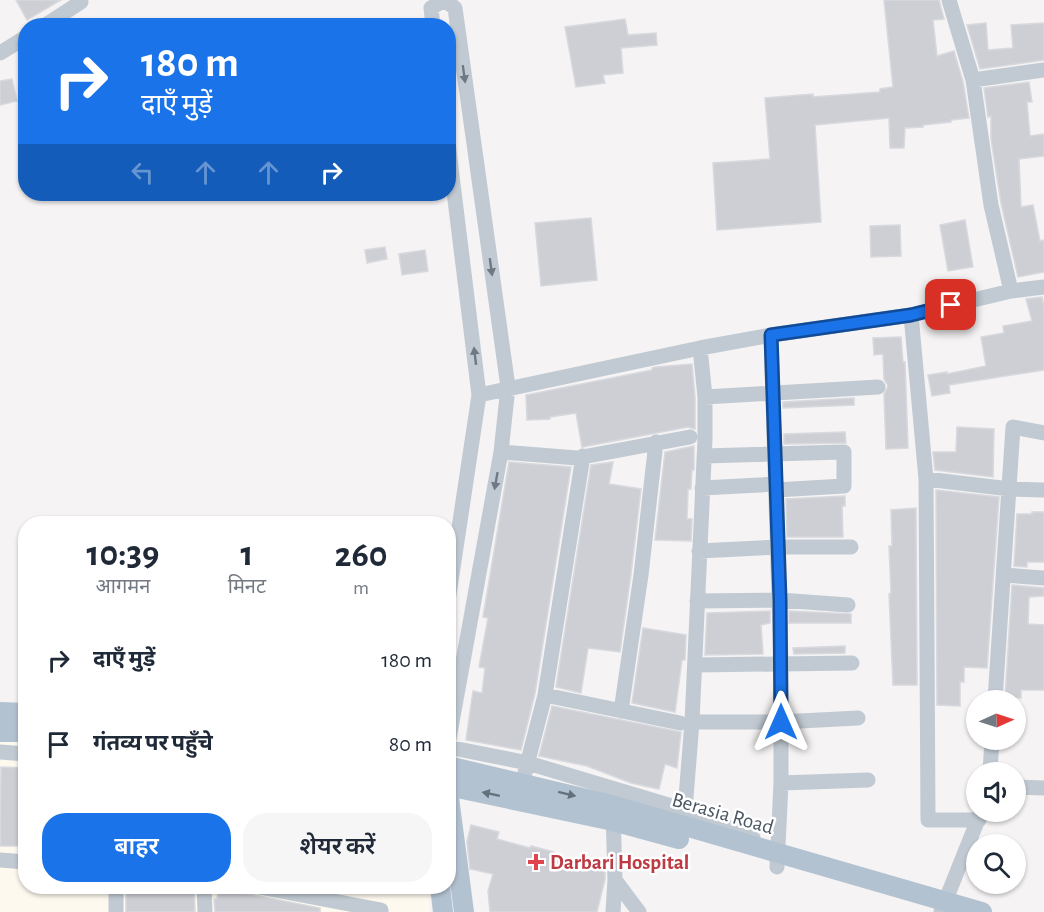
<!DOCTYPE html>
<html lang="hi">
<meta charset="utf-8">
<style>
body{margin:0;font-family:"Alegreya Sans","Noto Sans Devanagari",sans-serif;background:#f6f6f7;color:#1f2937;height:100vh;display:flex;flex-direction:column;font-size:22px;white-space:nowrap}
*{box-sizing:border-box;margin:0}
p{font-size:20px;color:#747a83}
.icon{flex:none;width:33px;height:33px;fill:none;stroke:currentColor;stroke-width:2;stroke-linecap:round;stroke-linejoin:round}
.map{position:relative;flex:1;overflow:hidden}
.sheet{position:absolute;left:18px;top:516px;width:438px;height:378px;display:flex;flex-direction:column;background:#fff;border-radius:24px;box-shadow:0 2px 4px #0004}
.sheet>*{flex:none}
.guide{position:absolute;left:18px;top:18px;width:438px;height:183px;border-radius:24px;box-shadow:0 2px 4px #0004;background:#1a73e8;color:#fff;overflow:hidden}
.needle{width:39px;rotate:87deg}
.tools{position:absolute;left:966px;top:690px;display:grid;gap:12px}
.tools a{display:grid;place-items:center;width:60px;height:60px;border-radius:50%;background:#fff;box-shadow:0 2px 4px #0004;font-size:30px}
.pin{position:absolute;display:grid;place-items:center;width:51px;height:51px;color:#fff;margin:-26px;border-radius:12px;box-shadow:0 3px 9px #0006}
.me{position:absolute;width:66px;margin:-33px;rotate:0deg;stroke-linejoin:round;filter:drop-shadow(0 0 4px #0008)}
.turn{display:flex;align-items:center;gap:21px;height:126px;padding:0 24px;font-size:27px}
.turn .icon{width:78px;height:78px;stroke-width:2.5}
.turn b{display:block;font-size:42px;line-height:51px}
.lanes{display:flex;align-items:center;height:57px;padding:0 24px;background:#0003;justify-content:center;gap:30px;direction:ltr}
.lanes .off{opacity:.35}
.eta{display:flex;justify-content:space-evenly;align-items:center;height:102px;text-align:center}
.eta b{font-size:36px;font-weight:600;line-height:42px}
.primary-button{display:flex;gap:12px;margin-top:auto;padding:12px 24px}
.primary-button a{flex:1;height:69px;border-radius:24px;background:#1a73e8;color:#fff;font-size:24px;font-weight:600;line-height:69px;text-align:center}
.primary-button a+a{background:#f6f6f7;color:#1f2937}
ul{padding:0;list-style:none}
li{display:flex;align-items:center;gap:18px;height:84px;padding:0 24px}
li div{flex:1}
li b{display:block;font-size:22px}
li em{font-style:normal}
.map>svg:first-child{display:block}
</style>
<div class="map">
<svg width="1044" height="912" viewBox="0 0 1044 912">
<rect width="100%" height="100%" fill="#f5f3f3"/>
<path fill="#fdf9ef" d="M0,733L25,736L26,886L428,887L430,912H0Z"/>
<path fill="#cdcfd5" stroke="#d7d9de" stroke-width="1.5" d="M16,0H61L27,20Z
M884,0H939L944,19L933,20L937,56L954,51L963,82L969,118L951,120V122L923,125V127L905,128L904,148H890L889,118L815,125L821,222L717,230L713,163L770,159L765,98L813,94V97L880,92V89L893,87Z
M625,19L628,35L656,33L657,45L621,48L623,73L603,75L605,83L576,87L565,27Z
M986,23L988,50L1013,48L1011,25L1044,23V60L980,69L967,25Z
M12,79L17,101L0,105V81Z
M1029,82L1032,102H1027L1030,136L1044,134V156L1019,159L1021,207L1033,205L1040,241L1044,240V272L1018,277L1001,203L991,139V116L988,117L984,88Z
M591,218L597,280L541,286L535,223Z
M965,220L973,267L948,271L940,225Z
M900,225L901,256L871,257L870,226Z
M385,247L387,259L367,263L365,250Z
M425,250L428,271L402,275L399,254Z
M1042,297L1044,306V370L949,385L950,393L932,396L928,375L947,372V374L986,366L981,337L1004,333L1003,326L1032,321L1026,299Z
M901,337L903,362H905L908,448L886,449L884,394L888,386L884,379L883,354L874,355L873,338Z
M692,364L695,398V429L688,427L582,447L576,413L550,417V419L527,420L526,395L652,370V368L656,367Z
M854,398V405L783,408V402Z
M957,427L994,429L993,477L935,470L933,452H956Z
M845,432L846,443L784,444V434Z
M694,446V470H692L691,489H688L687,519H692L691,541L655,540L665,452Z
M509,462L571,467L535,693L521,750L466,740L473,691L482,693L485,668L479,667L488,618L483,617Z
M613,462L609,484L641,489L631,574L620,652L588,648L581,693L556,687L591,465Z
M936,490L999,497L987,668L964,667V682H960V706L937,705Z
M845,496V506H842L843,537H787L786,499Z
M916,508L917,685H893L889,594L891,593L889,546H892L891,510Z
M1032,512H1044V562H1027V567L1014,566L1017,514H1032Z
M1012,585L1044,588V596L1029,597L1028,624L1044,625V690H1021V698H1005Z
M770,611V623L761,625L763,654L705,655L707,613Z
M789,611L851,614V623H789Z
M643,628L686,635L685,660H682L675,712L632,703Z
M845,646V653L794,654L793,648Z
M552,706L681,732L677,768L665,764L659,789L631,783L587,766L539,756Z
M1,767L26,768V846H0Z
M471,825L499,832L497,839L530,848L531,846L554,852L553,855L605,869V879L597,912H490L488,891L493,874L470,869L467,842Z
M126,886H194L195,912H126Z
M219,888L320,908V912H215L214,899H217Z"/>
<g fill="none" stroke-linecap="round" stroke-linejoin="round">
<path stroke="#c1cad2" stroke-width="15" d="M444,0L455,8L508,387L501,452L448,744
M949,0L973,80L991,205L1011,291
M44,26L81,2
M433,26L431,8L444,0
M0,53L26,37
M973,80L1044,70
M448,143L479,395L448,601
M911,315L926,479L928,820H979
M771,335L781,665V783L777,867
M479,395L700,348L771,335L911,315L1011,291L1044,287
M705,397L878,387
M501,452L577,458L690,437
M704,456L844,452V486L776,490
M926,479L1010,489L1044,490
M702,488L776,484
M699,551L778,547H851
M1004,575L1044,578
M697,601L780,600L848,605
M695,665L852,663
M545,695L680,723
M995,700L1013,427L1044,433
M621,711L641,575L656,442
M692,722H781L858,718
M448,747L528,763L685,810L753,838
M0,752L26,754
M990,772L992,740
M781,783L868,780
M1016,787L1044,788
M520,792L545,695L583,456
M685,810L692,722L705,439V397L700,348
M613,811L615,880L613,912
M0,860L26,862
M615,880L639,912
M204,886L205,912
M255,886L381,910V912
M116,912V886
M941,912L981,812"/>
<path stroke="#b3c2d1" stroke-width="20" d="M0,712L26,713
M0,732H26
M448,766L612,805L982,912
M448,786L613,821L679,839
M448,790L464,912
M440,886L443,912"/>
</g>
<defs><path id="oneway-solid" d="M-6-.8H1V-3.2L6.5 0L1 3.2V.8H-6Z" transform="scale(1.5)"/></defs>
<g fill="#6e7983">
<use href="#oneway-solid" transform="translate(464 74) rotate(82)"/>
<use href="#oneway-solid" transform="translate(491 267) rotate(82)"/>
<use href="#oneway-solid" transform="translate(475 356) rotate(-97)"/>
<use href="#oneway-solid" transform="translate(496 481) rotate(100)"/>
</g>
<g fill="#64717d">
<use href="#oneway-solid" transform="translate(491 794) rotate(-168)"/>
<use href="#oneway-solid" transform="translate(567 794) rotate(14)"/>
</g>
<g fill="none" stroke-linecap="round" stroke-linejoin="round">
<defs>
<path id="route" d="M781,722L780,600L771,335L911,315L951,305"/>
</defs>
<use href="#route" stroke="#114b97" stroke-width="15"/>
<use href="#route" stroke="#1a73e8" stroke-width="10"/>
</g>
<path fill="#e0444e" stroke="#fff" stroke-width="2" d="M533 853h6v6h6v6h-6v6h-6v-6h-6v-6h6z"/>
<g text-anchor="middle" stroke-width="5" stroke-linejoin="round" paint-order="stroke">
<g font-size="21" fill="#4a5661" stroke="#fff">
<text transform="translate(723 813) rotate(16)" y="7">Berasia Road</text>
</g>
<g font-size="21" font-weight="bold" fill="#be3a42" stroke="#fff" text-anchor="start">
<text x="550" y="869">Darbari Hospital</text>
</g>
</g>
</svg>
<div class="tools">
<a><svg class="needle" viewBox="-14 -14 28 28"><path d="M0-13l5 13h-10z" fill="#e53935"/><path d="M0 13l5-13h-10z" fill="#747a83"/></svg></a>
<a><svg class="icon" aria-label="sound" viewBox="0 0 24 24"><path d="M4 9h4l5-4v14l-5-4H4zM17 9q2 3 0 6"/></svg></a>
<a><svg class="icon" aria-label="search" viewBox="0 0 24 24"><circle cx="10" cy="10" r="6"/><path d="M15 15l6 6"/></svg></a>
</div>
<div class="pin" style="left:951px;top:305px;background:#d93025"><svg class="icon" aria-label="arrive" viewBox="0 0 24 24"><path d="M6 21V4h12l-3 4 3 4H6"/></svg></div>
<svg class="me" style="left:781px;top:722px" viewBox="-20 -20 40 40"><path d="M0-17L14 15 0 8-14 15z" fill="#1a73e8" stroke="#fff" stroke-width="4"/></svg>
<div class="guide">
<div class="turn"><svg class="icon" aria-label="right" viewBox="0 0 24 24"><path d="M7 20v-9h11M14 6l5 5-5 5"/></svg><div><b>180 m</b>दाएँ मुड़ें</div></div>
<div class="lanes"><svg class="icon off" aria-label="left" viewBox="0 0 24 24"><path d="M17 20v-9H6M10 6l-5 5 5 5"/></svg><svg class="icon off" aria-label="ahead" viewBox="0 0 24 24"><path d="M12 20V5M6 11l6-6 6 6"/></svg><svg class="icon off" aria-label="ahead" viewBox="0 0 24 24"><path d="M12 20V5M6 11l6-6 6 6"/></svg><svg class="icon" aria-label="right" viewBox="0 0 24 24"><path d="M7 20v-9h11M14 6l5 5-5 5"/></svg></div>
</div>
<section class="sheet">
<div class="eta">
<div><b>10:39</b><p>आगमन</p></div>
<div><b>1</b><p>मिनट</p></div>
<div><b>260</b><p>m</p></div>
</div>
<ul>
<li><svg class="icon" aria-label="right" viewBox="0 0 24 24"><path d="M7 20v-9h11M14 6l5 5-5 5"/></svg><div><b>दाएँ मुड़ें</b></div><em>180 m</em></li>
<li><svg class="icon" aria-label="arrive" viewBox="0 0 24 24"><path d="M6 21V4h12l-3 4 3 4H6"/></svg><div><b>गंतव्य पर पहुँचे</b></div><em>80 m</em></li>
</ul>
<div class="primary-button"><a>बाहर</a><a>शेयर करें</a></div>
</section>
</div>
